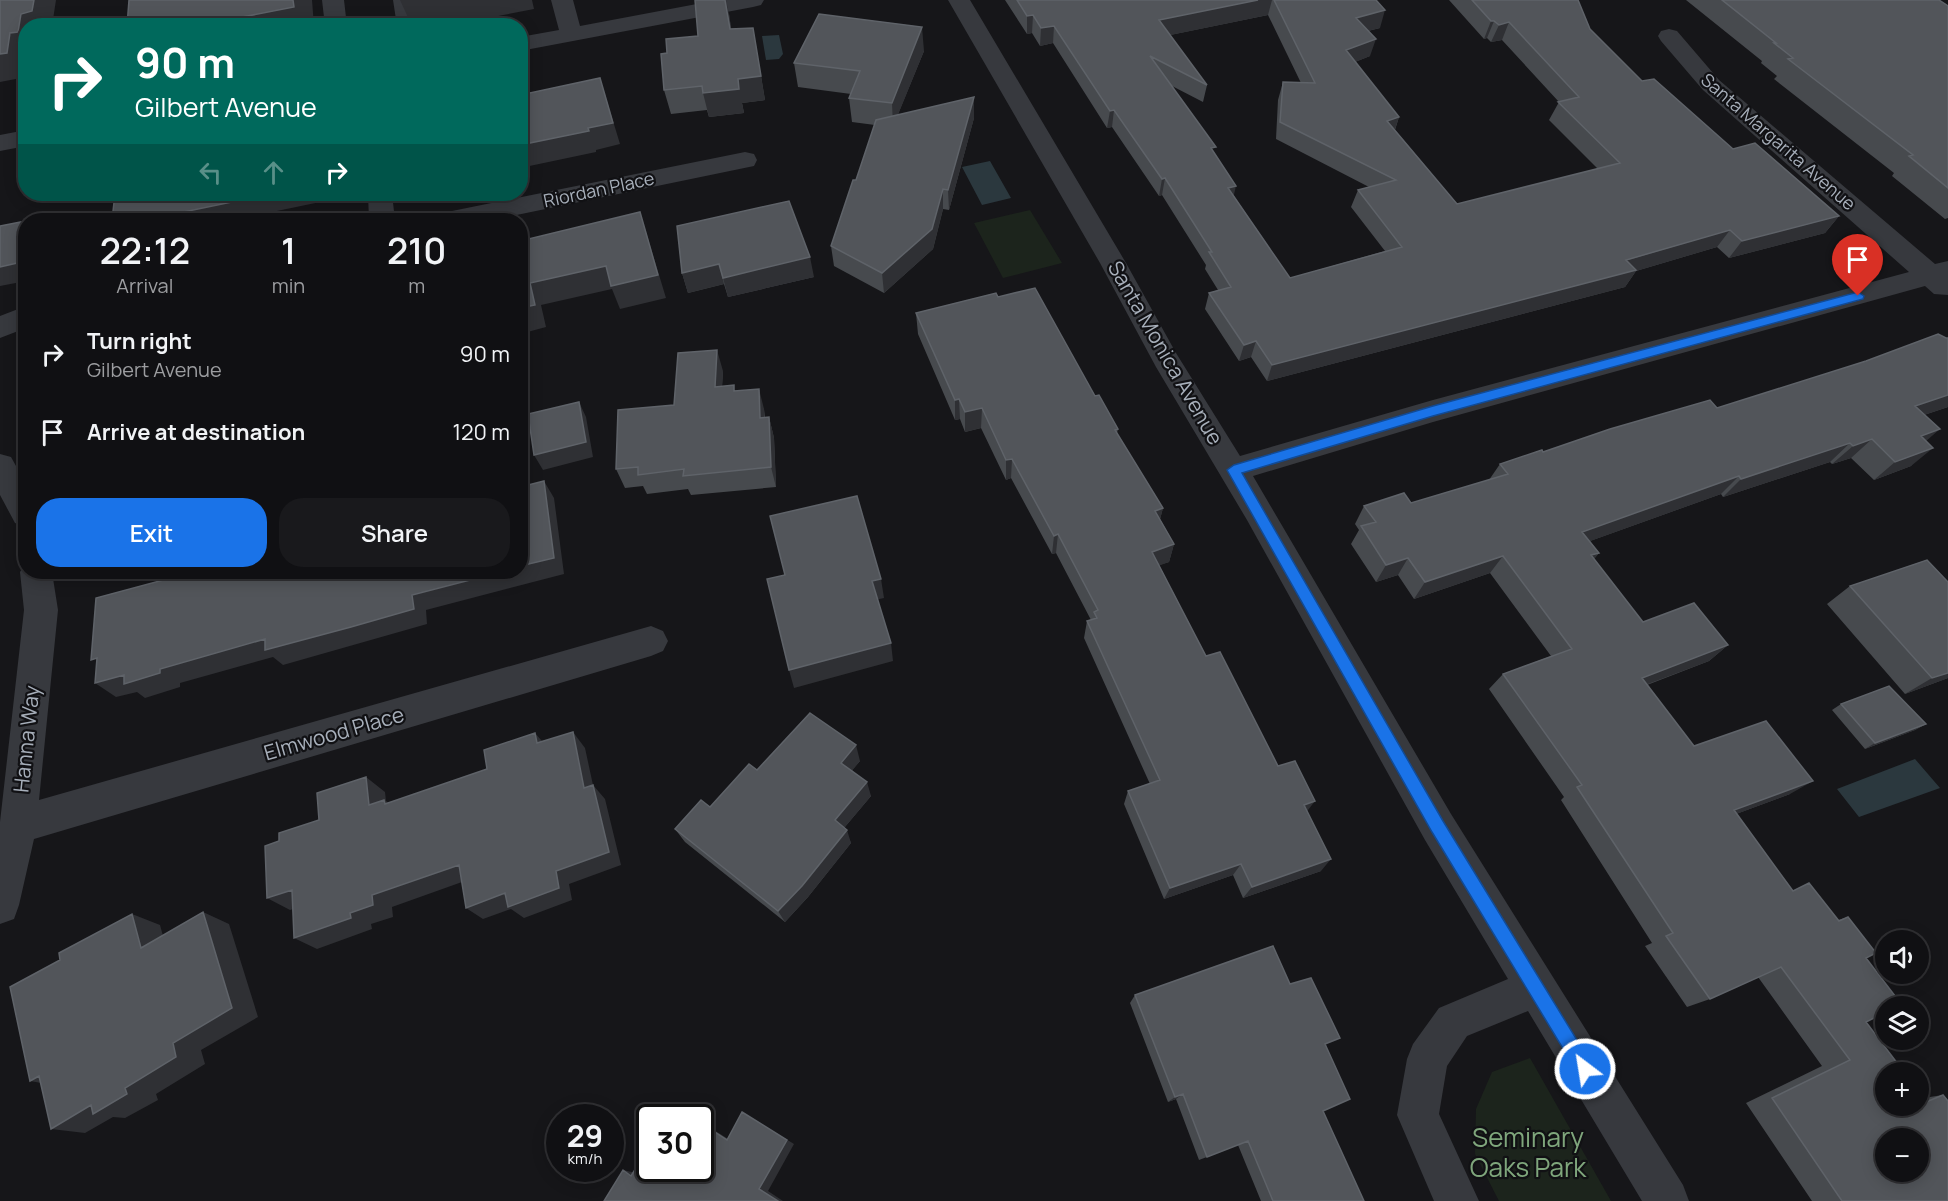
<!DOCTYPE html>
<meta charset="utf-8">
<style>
body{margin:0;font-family:Manrope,sans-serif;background:#19191c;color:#f1f3f6;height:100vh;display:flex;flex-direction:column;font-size:22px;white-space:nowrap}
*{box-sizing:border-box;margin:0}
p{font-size:20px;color:#9c9da0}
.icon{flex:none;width:33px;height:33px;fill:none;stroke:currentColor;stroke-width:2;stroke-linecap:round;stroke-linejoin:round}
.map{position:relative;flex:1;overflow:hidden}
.drawer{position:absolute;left:18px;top:213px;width:510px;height:366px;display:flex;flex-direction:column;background:#101013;border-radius:24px;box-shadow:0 3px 15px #0003,0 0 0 2px #303033}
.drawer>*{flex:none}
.guide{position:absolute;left:18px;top:18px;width:510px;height:183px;border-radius:24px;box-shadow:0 3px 15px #0003,0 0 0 2px #303033;background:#00695c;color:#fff;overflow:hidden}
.tools{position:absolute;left:1875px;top:930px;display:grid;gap:12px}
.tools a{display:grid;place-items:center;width:54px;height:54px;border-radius:50%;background:#101013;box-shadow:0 3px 15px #0003,0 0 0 2px #303033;font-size:30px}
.speed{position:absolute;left:546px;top:1104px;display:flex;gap:12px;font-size:30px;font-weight:700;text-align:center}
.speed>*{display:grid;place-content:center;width:78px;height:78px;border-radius:50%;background:#101013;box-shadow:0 3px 15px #0003,0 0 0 2px #303033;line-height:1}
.speed small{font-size:15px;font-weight:400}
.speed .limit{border:3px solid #111;border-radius:9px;background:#fff;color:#111}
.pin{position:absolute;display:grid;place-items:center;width:51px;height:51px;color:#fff;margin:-62px -26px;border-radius:50% 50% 50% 0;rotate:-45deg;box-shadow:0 0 6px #0007}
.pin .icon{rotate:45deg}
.me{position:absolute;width:66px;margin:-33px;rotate:329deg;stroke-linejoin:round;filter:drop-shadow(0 0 4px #0008)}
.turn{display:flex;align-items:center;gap:21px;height:126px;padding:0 18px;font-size:27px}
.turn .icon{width:78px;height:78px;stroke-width:2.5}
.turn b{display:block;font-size:42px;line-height:51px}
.lanes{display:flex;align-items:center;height:57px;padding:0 18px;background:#0003;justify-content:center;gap:30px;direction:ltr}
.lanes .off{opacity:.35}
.eta{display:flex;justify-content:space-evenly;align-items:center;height:102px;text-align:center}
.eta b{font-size:36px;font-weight:600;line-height:42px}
.primary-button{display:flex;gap:12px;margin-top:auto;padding:12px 18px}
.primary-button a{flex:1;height:69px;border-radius:24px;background:#1a73e8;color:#fff;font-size:24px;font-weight:600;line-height:69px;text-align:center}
.primary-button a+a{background:#19191c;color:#f1f3f6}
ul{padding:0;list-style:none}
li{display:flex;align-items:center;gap:18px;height:78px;padding:0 18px}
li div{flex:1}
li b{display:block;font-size:22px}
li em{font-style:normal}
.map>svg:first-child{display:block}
</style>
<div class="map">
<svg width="1948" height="1201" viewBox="0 0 1948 1201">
<rect width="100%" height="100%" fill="#161619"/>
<path fill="#1c241c" d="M1030,210L1062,263L1003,278L974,223Z
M1530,1058L1611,1201H1499L1475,1154L1476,1109L1492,1072Z"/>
<path fill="#2b383e" d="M779,35L783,54L779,59L766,60L762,36Z
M990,161L1011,198L982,205L962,167Z
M1915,759L1940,788L1859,817L1837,789Z"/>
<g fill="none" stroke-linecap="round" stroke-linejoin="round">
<path fill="#37393e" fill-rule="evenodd" d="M322,0H344L347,26H325Z
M393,0H415L419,26H397Z
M551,0H573L580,26L718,0H764L761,5L753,7L520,51V37L559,30Z
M948,0H970L1126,263L1176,353L1240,456L1433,400L1909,272L1703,90L1661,41L1658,36L1661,31L1669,29L1677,31L1719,80L1935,264L1948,261V295L1934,294L1925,286L1433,422L1253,476L1451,814L1683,1185L1689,1201H1642L1528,1011L1467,1036L1447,1066L1439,1114L1479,1201H1434L1397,1115L1407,1059L1413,1044L1439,1008L1508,979L1425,840L1247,520L1156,367L1100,263Z
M26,130V146L0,151V135Z
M745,152L754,154L757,160L754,166L492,220H439L443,214L452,211Z
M368,194H392L395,220H369Z
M26,306V328L0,338V316Z
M0,454L11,457L26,484V527L15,523L0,495Z
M26,562V572H52L58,610L39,800L651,626L663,631L668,641L663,651L651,656L34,839L19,905L14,919L0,924V822L24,610L20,572Z"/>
</g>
<path fill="#474a4e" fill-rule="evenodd" d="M1005,0H1376L1380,28L1368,31L1370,56L1355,62L1399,117L1395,130L1457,204L1598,169L1549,120L1559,102L1502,40L1491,42L1487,38L1484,39L1449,0H1578L1590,29L1642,81L1733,149L1839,216L1825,233L1729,258L1717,247L1636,271L1625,287L1267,381L1251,357L1239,361L1205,309L1209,293L1218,290L1205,269L1206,265L1162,195L1159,196L1112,127L1107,128L1053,43L1040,46L1032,33L1027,34ZM1268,15L1301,83L1283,82L1278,100L1276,139L1369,187L1358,190L1351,207L1385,251L1290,278L1234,196L1214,153L1172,86L1203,102L1207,85L1170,35Z
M1686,0H1939L1948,6V218L1945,219L1892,176L1894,173L1774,79L1777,76L1761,63L1762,61Z
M729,14L731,29L753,28L765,100L742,103L744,113L709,117L707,110L671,114L664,90L667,53L698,36Z
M924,51L898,114L974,118L949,210L943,209L933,249L884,293L834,266L831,246L856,180L875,125L852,122L849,98L851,94L798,87L794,63Z
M677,226L814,277L728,297L724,284L688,293L682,273Z
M998,297L1095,396L1118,429L1117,433L1163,508L1160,519L1174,544L1169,562L1159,565L1206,656L1307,811L1321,871L1243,898L1233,875L1164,899L1124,804L1128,791L1150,784L1084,638L1087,621L1091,620L1056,553L1052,554L1011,478L1006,480L981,428L965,432L960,419L955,420L918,334L916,313Z
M1948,338V407L1924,415L1926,441L1911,466L1874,480L1851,458L1832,464L1830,462L1723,497L1721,494L1590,541L1599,553L1594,559L1643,622L1728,645L1709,661L1647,685L1694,746L1790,794L1736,814L1793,891L1838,920L1848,917L1866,958V1022L1923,1098L1943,1095L1948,1201H1812L1746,1103L1822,1066L1758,977L1710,999L1687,1007L1645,946L1652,943L1561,800L1564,797L1489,689L1503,674L1551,656L1490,573L1414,599L1398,575L1376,582L1351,544L1359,530L1355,524L1364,506L1411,503L1489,480L1500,464L1717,408Z
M723,371L722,386L736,391L764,409L765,418L769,417L774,438L776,487L691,495L688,489L647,494L643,486L625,488L616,469L674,405Z
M1948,582V678L1905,694L1827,604L1850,586Z
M1841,704L1926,724L1915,730L1865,749L1832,710Z
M860,761L852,770L871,796L844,828L851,843L808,897L785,922L685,842L675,829L710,807L757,770Z
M1135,995L1326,1046L1323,1111L1364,1201H1261L1238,1145L1199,1160L1176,1099L1168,1102L1130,1003Z"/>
<path fill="#2f3034" d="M34,0H56L52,26H26V77L0,82V54L21,14Z
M293,0H312L314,26H196Z
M400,0H532L534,9L446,26H412Z
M726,0L729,14L735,53L730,29Z
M1258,0H1272L1268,15L1156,38L1159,20Z
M1385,10L1380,28L1350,35L1356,18Z
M1033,15L1032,33L1027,34V16Z
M1491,21H1494L1487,38L1484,39Z
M1509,22L1502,40L1491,42L1499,25Z
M1054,26L1053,43L1040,46L1041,28Z
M922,27L924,51L893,127L892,103Z
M753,28L765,100L742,103L744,113L709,117L703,93L738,79Z
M1376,39L1370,56L1340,68L1346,50Z
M600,78L620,144L596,150V152L520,168V145L588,128Z
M974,97V118L949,210L948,190Z
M1114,110L1112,127L1107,128L1110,111Z
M1399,117L1393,135L1387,121Z
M1165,178L1162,195L1159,196L1162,179Z
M1236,186L1232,203L1228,188Z
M943,189V209L933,249L884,293L882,273Z
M271,194H324L325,201L233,220H145Z
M68,212L76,220H67Z
M640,212L666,298L620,309L612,289L541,305L546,327L520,334V308L530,283Z
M1839,216L1825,233L1729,258L1742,241Z
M1730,230L1717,247L1636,271L1625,287L1267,381L1272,365Z
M26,257V281L0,286V267L18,259Z
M810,257L814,277L728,297L723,278Z
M719,264L724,284L688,293L682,273Z
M1256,341L1251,357L1239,361L1244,345Z
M717,350L723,371L721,407L715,387Z
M759,389L764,409L765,438L760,418Z
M1948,395V407L1894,425L1915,406Z
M959,399L960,419L955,420V400Z
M579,402L586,417L593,457L543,470L534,455Z
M982,408L981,428L965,432V412Z
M769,417L774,438L776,487L771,467Z
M1940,429L1918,448L1921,436Z
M1872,439L1851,458L1832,464L1853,446Z
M1850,443L1830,462L1723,497L1741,479Z
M1933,448L1911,466L1874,480L1895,462Z
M1012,459L1011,478L1006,480V460Z
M1739,476L1721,494L1568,549L1582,532Z
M544,481L554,498L564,574L426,610L427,624L283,665L273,657L180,683V687L145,698L137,692L116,697L95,683L124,675L160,669L412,595L501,572H520V566Z
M1163,508L1158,527L1155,511Z
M1058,534L1056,553L1052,554L1054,536Z
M1174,544L1169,562L1147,570L1152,552Z
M1599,553L1584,570L1591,555Z
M1503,556L1490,573L1414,599L1425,582Z
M1408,558L1398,575L1376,582L1386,565Z
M881,579L884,598L875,600L872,581Z
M891,643L893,661L794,688L789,670Z
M1728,645L1709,661L1624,693L1642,678Z
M1948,673V678L1905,694L1932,678Z
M1926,724L1915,730L1865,749L1875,743Z
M573,732L585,748L593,785L605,799L621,865L569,884L572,900L524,918L511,909L483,919L466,908L556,871L584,788Z
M535,733L548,748L537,743Z
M856,745L860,761L846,778L841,763Z
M366,777L385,792L386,801L403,814L369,805Z
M1813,781L1790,794L1712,823L1734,810Z
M867,782L871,796L839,834L835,820Z
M1315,801L1305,814L1304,805Z
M847,830L851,843L808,897L785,922L778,911Z
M1331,859L1321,871L1243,898L1252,887Z
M1241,864L1233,875L1164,899L1170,888Z
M459,865L476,877L392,907L393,917L371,924L372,929L317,949L294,938L350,913L372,895Z
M292,890L314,902L290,910L267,898Z
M203,912L229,924L258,1017L201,1050L205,1064L156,1094L158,1100L125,1118L113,1117L85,1133L51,1129L91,1105L125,1088L173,1043Z
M132,914L160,925L169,958L141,948Z
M39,1076L64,1087L30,1081Z
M1183,1094L1176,1099L1168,1102L1175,1097Z
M742,1112L794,1144L768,1191L783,1201H778L759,1189Z
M704,1125L714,1130L736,1144L727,1140Z
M623,1170L636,1173L631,1176Z"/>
<path fill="#52555a" stroke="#5f6369" stroke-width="1.5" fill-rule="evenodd" d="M0,0H34L32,11L21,14L18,32L10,33L7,53L0,54Z
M129,0H293L294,7L196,26H127Z
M695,0H725L730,29L753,28L761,76L738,79L739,89L703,93L702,86L664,90L661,54L667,53L666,39L698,36Z
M1017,0H1258L1159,20L1207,85L1150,56L1216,147L1211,148L1236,186L1228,188L1290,278L1402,247L1358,190L1396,180L1280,122L1283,82L1315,83L1274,0H1376L1385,10L1356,18L1376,39L1346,50L1399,117L1387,121L1457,204L1620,163L1558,102L1579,97L1509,22L1499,25L1494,21H1491L1472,0H1578L1590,29L1642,81L1654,79L1733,149L1755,143L1839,216L1742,241L1730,230L1626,260L1636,270L1272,365L1256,341L1244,345L1209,293L1231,287L1209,252H1212L1165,178L1162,179L1114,110L1110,111L1054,26L1041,28L1033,15L1027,16Z
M1722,0H1939L1948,6V188L1909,156L1913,155L1788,59L1793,58L1774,43H1776Z
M819,14L922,27L892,103L849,98L860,71L794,63Z
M600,78L613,123L588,128L589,131L520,145V95Z
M974,97L948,190L943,189L932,229L882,273L831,246L853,180H856L876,120Z
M115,194H271L145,220H112Z
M789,201L810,257L723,278L719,264L682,273L677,226Z
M68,212L67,220H26Z
M640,212L658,275L611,286L606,266L530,283L535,305L520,308V241Z
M26,221V257L18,259L17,263L0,267V226Z
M1035,288L1095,396L1099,395L1118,429L1115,430L1163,508L1155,511L1174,544L1152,552L1206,656L1220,652L1278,766L1295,761L1315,801L1304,805L1331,859L1252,887L1241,864L1170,888L1128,791L1160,780L1087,621L1097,618L1094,612L1098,610L1058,534L1054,536L1012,459L1006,460L982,408L965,412L959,399L955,400L916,313L996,293L998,297Z
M1938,334L1946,338H1948V395L1915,406L1940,429L1921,436L1933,448L1895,462L1872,439L1853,446L1850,443L1741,479L1739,476L1582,532L1599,553L1591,555L1643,622L1694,603L1728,645L1642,678L1694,746L1766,721L1813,781L1734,810L1793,891L1809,883L1839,921L1848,917L1876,953L1866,958L1902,1005L1898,1006H1886V1012L1866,1022L1904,1072H1886V1106H1918V1091L1926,1102L1943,1095L1948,1101V1201H1842L1772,1098L1850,1060L1781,967L1710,999L1666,936L1673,933L1577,787L1582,785L1503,674L1572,649L1503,556L1425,582L1408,558L1386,565L1361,526L1376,522L1364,506L1404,493L1411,503L1508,474L1500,464L1542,450L1543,452L1610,429L1710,400L1717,408L1866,361ZM1886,1138H1918V1172H1886Z
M717,350L715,387L734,385V391L759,389L760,418L769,417L771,467L683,476L684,469L638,475V467L616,469L618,410L674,405L678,353Z
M579,402L586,442L534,455L528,414Z
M544,481L554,558L520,566V487Z
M857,496L881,579L872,581L891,643L789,670L767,579L785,575L770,516Z
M1927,560L1948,582V673L1932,678L1850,586Z
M193,572H501L412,595L414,609L351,627L265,650V639L160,669V673L124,684V675L95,683L97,658L91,660L96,598Z
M1889,686L1926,724L1875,743L1841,704Z
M810,713L856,745L841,763L867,782L835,820L847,830L802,886L778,911L675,829L701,800L710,807L749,764L757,770Z
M573,732L584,788L593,785L609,852L556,871L559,888L508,907L505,893L466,908L459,865L372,895L373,905L350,913L351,918L294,938L292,890L267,898L265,846L279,841V833L319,820L317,793L366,777L369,805L384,800L385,804L487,769L484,750L535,733L537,743Z
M203,912L232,1008L173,1043L176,1057L125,1088L127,1094L93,1114L91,1105L51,1129L39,1076L30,1081L10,987L60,960L59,953L132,914L141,948Z
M1273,946L1290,984L1311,978L1340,1038L1325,1044L1350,1099L1323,1111L1364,1201H1273L1248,1141L1207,1157L1183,1094L1175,1097L1135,995Z
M742,1112L787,1140L759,1189L778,1201H604L623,1170L631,1176L644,1155L650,1159V1168H700V1131L704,1125L727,1140Z"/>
<path fill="#1a73e8" stroke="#114b97" stroke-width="1.5" d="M1858,292L1864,296L1863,299L1433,416L1242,473L1443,821L1591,1063L1594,1069L1591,1075L1585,1078L1579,1075L1432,832L1227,470L1234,465L1433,406Z"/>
<g text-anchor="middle" stroke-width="4.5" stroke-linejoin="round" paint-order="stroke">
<g font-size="18" fill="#a7afba" stroke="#111114">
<text transform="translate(1778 142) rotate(41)" y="6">Santa Margarita Avenue</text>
<text transform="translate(599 190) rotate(-12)" y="6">Riordan Place</text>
</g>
<g font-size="21" fill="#a7afba" stroke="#111114">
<text transform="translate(1165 353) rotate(60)" y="7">Santa Monica Avenue</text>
<text transform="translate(334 734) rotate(-16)" y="7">Elmwood Place</text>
<text transform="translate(27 739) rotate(-84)" y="7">Hanna Way</text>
</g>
<g font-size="26" fill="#7fa67c" stroke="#111114">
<text x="1528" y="1147">Seminary<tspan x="1528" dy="30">Oaks Park</tspan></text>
</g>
</g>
</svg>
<div class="tools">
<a><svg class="icon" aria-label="sound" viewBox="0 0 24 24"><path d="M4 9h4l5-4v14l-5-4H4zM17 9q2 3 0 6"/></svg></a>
<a><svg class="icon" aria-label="layers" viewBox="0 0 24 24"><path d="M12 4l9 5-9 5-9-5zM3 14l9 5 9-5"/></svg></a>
<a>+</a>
<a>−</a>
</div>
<div class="speed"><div>29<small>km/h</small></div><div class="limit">30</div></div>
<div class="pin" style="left:1858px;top:296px;background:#d93025"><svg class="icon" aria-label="arrive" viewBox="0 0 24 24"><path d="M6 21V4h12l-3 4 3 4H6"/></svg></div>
<svg class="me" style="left:1585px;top:1069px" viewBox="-20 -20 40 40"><circle r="17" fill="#1a73e8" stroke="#fff" stroke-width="3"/><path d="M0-11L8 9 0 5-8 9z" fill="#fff"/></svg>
<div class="guide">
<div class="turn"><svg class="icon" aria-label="right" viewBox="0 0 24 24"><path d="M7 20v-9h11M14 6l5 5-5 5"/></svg><div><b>90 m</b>Gilbert Avenue</div></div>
<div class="lanes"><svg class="icon off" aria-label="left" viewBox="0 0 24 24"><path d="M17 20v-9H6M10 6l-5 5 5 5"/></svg><svg class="icon off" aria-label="ahead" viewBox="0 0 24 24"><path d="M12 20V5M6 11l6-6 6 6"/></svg><svg class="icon" aria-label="right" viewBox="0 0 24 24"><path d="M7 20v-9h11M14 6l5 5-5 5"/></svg></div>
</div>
<section class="drawer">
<div class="eta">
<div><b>22:12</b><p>Arrival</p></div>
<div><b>1</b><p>min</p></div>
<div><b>210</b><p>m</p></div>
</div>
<ul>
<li><svg class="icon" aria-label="right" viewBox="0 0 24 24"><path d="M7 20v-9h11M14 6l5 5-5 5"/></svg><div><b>Turn right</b><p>Gilbert Avenue</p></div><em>90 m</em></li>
<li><svg class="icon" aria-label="arrive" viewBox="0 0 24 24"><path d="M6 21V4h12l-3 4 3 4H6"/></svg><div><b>Arrive at destination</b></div><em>120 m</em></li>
</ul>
<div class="primary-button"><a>Exit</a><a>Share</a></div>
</section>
</div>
